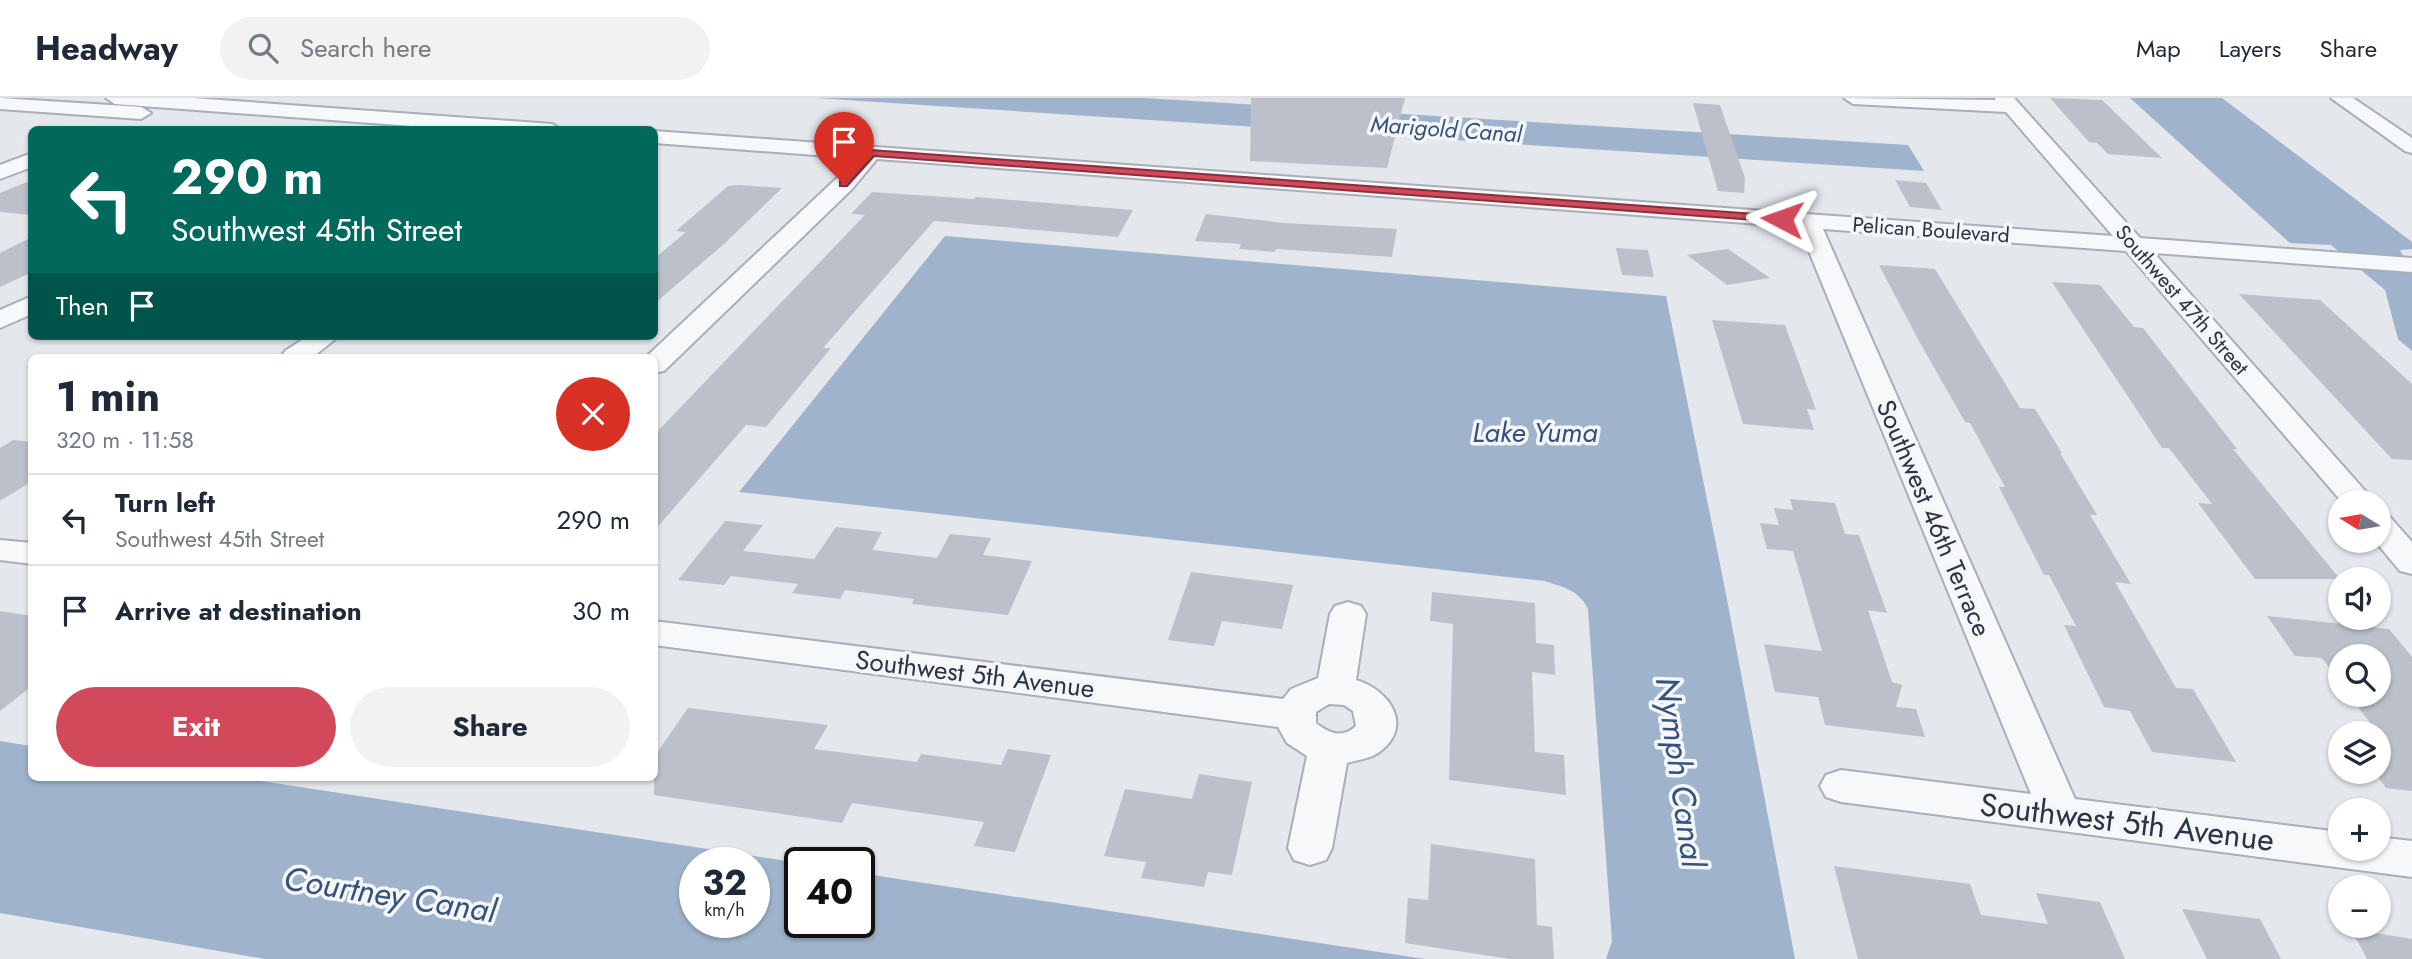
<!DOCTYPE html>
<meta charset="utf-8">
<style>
body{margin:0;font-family:Jost,sans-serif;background:#f2f2f3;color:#1f2937;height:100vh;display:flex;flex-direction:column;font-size:26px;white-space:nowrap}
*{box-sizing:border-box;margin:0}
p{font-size:23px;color:#747a83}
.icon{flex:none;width:38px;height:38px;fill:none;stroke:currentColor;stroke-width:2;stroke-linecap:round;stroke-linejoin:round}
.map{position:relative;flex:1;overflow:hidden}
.side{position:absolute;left:28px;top:256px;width:630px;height:427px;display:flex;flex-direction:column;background:#fff;border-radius:10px;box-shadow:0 2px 5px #0004}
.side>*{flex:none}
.hud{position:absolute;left:28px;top:28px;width:630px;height:214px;border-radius:10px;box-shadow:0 2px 5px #0004;background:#00695c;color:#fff;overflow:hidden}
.needle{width:46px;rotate:281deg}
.buttons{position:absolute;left:2328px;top:392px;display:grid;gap:14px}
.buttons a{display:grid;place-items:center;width:63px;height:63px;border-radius:50%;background:#fff;box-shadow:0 2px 5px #0004;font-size:35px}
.speed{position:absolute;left:679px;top:749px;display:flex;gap:14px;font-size:35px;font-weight:700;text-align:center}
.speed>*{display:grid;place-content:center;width:91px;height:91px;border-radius:50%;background:#fff;box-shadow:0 2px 5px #0004;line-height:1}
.speed small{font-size:18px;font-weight:400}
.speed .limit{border:4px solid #111;border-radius:10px;background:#fff;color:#111}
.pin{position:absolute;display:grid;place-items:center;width:60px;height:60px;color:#fff;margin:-72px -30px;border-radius:50% 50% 50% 0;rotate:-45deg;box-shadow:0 0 7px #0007}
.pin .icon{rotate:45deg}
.me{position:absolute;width:77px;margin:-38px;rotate:274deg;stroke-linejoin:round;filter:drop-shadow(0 0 5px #0008)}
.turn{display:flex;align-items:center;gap:24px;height:147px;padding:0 28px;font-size:32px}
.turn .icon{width:91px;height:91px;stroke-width:2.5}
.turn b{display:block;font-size:49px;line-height:60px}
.then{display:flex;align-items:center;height:66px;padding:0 28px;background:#0003;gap:14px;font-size:26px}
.round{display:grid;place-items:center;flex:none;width:74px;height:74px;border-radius:37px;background:#f2f2f3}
.summary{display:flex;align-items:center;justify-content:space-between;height:119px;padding:0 28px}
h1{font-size:42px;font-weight:700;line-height:52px}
.primary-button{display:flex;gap:14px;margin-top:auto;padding:14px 28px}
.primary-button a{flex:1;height:80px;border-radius:42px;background:#d1495b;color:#fff;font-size:28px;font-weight:700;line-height:80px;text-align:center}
.primary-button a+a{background:#f2f2f3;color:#1f2937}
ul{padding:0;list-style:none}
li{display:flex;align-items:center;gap:21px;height:91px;padding:0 28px;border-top:2px solid #e0e1e3}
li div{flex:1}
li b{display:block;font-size:26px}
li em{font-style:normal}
header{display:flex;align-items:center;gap:42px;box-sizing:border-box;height:98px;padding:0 35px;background:#fff;border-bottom:2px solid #e0e1e3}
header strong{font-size:33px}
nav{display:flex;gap:38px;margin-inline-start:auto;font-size:24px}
.search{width:490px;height:63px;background:#f2f2f3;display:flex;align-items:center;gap:18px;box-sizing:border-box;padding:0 24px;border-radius:38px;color:#747a83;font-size:26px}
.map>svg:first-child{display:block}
</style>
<header>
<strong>Headway</strong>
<div class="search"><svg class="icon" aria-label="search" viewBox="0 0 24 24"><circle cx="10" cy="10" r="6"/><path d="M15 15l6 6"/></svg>Search here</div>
<nav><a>Map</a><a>Layers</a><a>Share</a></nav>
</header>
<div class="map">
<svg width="2412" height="861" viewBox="0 0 2412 861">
<rect width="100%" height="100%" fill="#e4e7ec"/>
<path fill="#9fb4cc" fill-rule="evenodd" d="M815,0H1144L1908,47L1924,73Z
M2130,0H2222L2412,144V151L2400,152L2412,176V253L2398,241L2385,192L2331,147L2290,145Z
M945,138L1666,198L1725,491L1795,861H1606L1612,843L1588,511C1579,492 1563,489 1545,483L739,394Z
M0,643L31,648L32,679H234L800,765V824H859V775L1425,861H265L0,815ZM695,765H754V824H695Z"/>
<path fill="#bbc0ca" d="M1251,0H1405L1387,70L1250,63Z
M2050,0L2102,2L2162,60L2108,56L2097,45L2089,44Z
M1693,5L1720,7L1745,80L1744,95L1718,93Z
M32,82V117L0,114V95Z
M1895,82L1926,85L1942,112L1910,109Z
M739,87L782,90L724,146L654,206V161L686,134L676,133L728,88Z
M872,94L974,101L976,99L1133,112L1118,139L934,123L823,250H831L766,329L746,327L654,433V337L865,117L851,116Z
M1206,116L1284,125L1397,131L1392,159L1276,151L1275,154L1239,151L1241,146L1195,143Z
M32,139V174L0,189V155Z
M1616,150L1648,152L1654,179L1622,177Z
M1728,151L1770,180L1727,187L1687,157Z
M1879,167L1935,171L2020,310L2035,311L2062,355H2060L2097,417H2090L2131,486L2115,484L2176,590L2193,591L2236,664L2152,654L2130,613L2104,609L2064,527L2076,528L2049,477H2044L1999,389H2005L1970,325L1965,324L1919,243Z
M2052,184L2100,187L2134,229L2143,230L2237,351H2233L2340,481H2255L2198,405L2212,406L2169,350H2162Z
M2239,196L2320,202L2412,286V362L2392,361Z
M1712,222L1785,227L1816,312L1807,311L1814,332L1743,326Z
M13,342L32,344V383L0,403V350Z
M1790,401L1835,405L1845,436L1859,437L1887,515L1868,512L1892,584L1902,587L1896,609L1916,611L1925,639L1825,627L1818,599L1775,594L1764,546L1822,553L1793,453L1767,451L1760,425L1779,427L1774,410L1793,412Z
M725,423L763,427L743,453L814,461L836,429L882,434L872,452L937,460L950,436L991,440L983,457L1032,463L1008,517L912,506L914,501L845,492L840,501L792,495L798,486L731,478L724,487L678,482Z
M1191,474L1293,487L1282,531L1222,523L1214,548L1168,542Z
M1432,494L1535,505L1536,545L1554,547L1555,577L1532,574L1535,654L1564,657L1566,697L1449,682L1453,526L1430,523Z
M0,513L32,518V588L0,613Z
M2267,518L2389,531L2412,559V693L2386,690L2378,679V635L2349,597H2378V558H2340V584L2322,560L2295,558Z
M688,610L828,627L814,651L917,664L921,656L1001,667L1008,651L1051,657L1015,754L974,748L984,724L852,705L842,725L654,697V659Z
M1199,676L1252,684L1232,777L1208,774L1204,789L1141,780L1146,764L1104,758L1125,691L1192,701Z
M1431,746L1535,761L1537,827L1552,829L1554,861H1510L1405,845L1408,800L1428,802Z
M1834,768L1970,786L1981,817L2048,826L2036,795L2100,804L2125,861H1858Z
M2182,811L2260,821L2281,861H2207Z
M2351,831L2412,841V861H2367Z"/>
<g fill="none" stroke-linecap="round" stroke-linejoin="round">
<defs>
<path id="minor" d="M0,0L141,9L151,15L141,21L0,11Z
M106,0H193L552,26L562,32H465L115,6Z
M1844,0L1996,2L1995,0H2014L2140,140L2412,160V174L2154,155L2375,404H2342L2126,153L1823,131L2075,701L2340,734V751H2378V739L2412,743V779L1841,704L1826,699L1820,688L1826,677L1841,672L2031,696L1799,129L877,61L852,91L664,273L654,275V259H646L836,81L855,60L654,45V33L2113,138L2006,14L1853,6Z
M2331,0H2353L2412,40V55L2405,53Z
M32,55V69L0,81V67Z
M32,198V216L0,230V212Z
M308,238H339L313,259H281L285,253Z
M2378,416L2390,419L2412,444V476L2400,473L2375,443H2378Z
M0,442L32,445V466L0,462Z
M1348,504L1361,508L1366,516L1356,582C1390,592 1415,629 1378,655C1369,661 1357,662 1347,665L1332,750L1326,762L1310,767L1294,762L1288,750L1307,658L1287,645L1278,629L654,547V523L1283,601L1291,591L1318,580L1330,516L1335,508ZM1329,606L1344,607L1353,613L1356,628C1342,641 1329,635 1316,625V614Z"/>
</defs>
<use href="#minor" stroke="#a9aeb7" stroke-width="4"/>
<use href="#minor" fill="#f7f8fa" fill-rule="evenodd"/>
</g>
<path fill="#d1495b" stroke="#882f3b" stroke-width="2" d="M871,52L1782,118L1787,121L1782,124L874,58L847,88H840V83Z"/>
<g text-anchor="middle" stroke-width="7" stroke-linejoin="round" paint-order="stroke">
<g font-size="21" fill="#2b3445" stroke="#f4f6f9">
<text transform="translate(1931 132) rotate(4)" y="7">Pelican Boulevard</text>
<text transform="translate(2182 202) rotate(49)" y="7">Southwest 47th Street</text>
</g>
<g font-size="23" font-style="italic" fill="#34527a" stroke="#f4f6f9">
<text transform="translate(1446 31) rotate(4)" y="8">Marigold Canal</text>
</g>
<g font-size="26" fill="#2b3445" stroke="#f4f6f9">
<text transform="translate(1934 420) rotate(67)" y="9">Southwest 46th Terrace</text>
<text transform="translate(975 576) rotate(7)" y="9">Southwest 5th Avenue</text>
</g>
<g font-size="28" font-style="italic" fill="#34527a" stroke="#f4f6f9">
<text x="1535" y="344">Lake Yuma</text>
</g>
<g font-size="32" fill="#2b3445" stroke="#f4f6f9">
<text transform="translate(2127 724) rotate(7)" y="11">Southwest 5th Avenue</text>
</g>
<g font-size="33" font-style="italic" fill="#34527a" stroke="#f4f6f9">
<text transform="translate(1681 674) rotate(82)" y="12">Nymph Canal</text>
<text transform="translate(390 796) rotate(9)" y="12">Courtney Canal</text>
</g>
</g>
</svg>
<div class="buttons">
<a><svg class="needle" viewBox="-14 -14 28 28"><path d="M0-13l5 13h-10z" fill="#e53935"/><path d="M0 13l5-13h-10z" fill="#747a83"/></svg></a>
<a><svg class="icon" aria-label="sound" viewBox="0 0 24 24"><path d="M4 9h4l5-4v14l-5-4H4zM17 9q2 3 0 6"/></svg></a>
<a><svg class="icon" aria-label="search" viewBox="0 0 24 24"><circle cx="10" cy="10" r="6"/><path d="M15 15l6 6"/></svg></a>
<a><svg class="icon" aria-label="layers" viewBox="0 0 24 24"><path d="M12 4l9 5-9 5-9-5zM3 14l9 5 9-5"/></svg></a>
<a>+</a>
<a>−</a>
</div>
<div class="speed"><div>32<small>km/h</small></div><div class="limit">40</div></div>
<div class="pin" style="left:844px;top:86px;background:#d93025"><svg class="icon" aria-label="arrive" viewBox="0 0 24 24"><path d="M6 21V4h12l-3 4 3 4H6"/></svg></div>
<svg class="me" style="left:1782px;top:121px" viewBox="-20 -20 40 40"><path d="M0-17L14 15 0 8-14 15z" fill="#d1495b" stroke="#fff" stroke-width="4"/></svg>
<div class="hud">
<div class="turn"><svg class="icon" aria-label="left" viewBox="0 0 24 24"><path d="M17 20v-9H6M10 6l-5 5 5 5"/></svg><div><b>290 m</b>Southwest 45th Street</div></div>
<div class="then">Then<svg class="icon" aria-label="arrive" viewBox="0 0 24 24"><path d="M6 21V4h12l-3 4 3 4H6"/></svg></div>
</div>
<section class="side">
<div class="summary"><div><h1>1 min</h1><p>320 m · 11:58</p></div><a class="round" style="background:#d93025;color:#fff"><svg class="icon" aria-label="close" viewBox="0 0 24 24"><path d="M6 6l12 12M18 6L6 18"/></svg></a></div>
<ul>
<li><svg class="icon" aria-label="left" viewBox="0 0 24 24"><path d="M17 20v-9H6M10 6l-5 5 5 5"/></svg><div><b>Turn left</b><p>Southwest 45th Street</p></div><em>290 m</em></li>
<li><svg class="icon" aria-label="arrive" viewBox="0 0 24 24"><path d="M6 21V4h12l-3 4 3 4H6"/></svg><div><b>Arrive at destination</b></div><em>30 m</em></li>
</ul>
<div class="primary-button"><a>Exit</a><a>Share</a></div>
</section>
</div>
